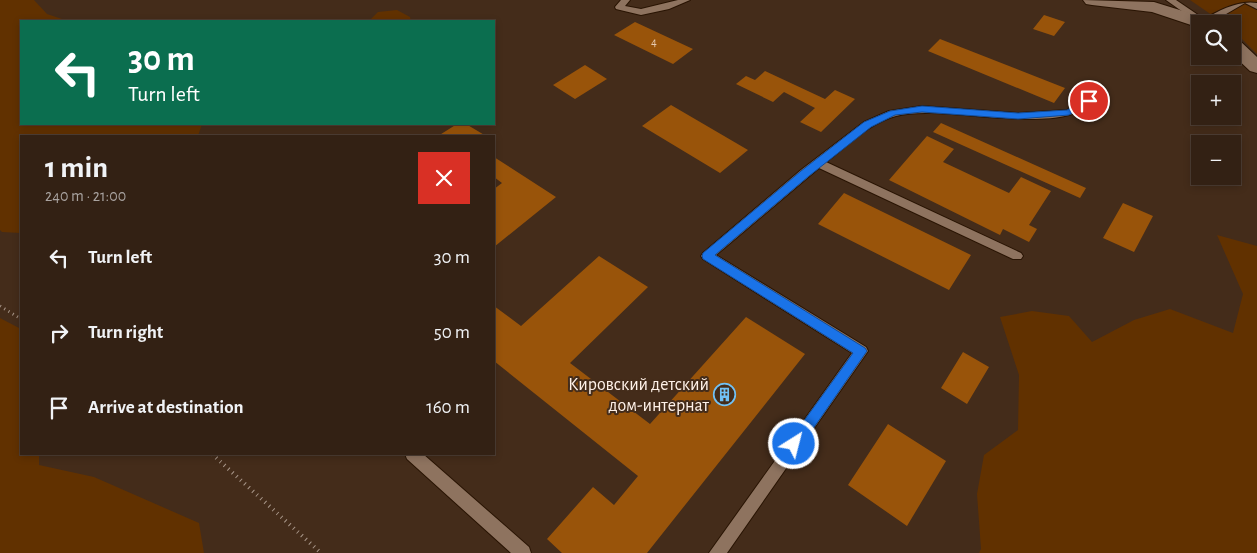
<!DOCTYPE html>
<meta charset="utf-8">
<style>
body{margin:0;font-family:"Alegreya Sans",sans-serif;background:#3b291d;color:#f1f3f6;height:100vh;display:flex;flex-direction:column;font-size:19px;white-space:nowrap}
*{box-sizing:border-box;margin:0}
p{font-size:16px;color:#a9a3a0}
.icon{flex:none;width:28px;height:28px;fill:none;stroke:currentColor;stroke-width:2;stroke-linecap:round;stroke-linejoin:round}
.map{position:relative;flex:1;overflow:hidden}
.panel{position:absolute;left:20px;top:135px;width:475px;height:320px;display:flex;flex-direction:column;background:#332114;border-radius:0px;box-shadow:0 2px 8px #0003,0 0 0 1px #4e3e34}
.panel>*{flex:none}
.banner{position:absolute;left:20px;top:20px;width:475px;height:105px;border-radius:0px;box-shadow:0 2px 8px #0003,0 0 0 1px #4e3e34;background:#0b6e4f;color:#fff;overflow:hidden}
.fabs{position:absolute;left:1191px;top:15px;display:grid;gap:10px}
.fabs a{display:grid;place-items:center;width:50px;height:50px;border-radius:0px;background:#332114;box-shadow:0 2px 8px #0003,0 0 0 1px #4e3e34;font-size:25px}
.pin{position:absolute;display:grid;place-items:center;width:42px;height:42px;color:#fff;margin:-21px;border:2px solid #fff;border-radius:50%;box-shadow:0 1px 5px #0007}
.me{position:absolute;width:55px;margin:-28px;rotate:36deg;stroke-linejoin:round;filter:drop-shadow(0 0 4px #0008)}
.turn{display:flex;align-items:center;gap:18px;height:105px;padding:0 25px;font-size:22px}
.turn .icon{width:65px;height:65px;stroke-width:2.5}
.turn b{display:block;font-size:35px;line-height:42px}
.round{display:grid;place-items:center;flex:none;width:52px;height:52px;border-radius:0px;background:#3b291d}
.summary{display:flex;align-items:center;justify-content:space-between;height:85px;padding:0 25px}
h1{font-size:30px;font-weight:700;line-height:38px}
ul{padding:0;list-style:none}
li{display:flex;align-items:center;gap:15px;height:75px;padding:0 25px}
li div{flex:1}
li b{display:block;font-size:19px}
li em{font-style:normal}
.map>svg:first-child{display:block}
</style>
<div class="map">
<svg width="1257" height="553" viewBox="0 0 1257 553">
<rect width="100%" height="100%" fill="#442c1a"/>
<path fill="#613100" d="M0,0H34L47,14L68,21H21V124H202L198,136H21V233L2,232L0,230Z
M1190,0H1257V54L1233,30L1232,24H1225Z
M397,10L410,17L411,21H369L378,12Z
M1217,235L1257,246V553H979L981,549L977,494L984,455L1018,430L1019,375L1000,317L1032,311L1069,316L1092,342L1134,320L1170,309L1233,333L1243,294Z
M0,318L21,329V454H39V465L94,477L199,523L204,553H0Z"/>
<path fill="#99540a" d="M1044,15L1065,22L1054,36L1033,29Z
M635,22L693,49L673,64L614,35Z
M940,39L1065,88L1054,103L928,51Z
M585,65L607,79L575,99L553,85Z
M765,71L825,99L835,90L855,99L821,132L800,122L815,108L784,92L773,102L736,84L746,76L755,80Z
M671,105L748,150L720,173L642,126Z
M941,123L1086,188L1080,198L933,132Z
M457,124H466L486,136H438Z
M927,136L954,149L943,162L1009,193L1021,177L1051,191L1029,225L1037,229L1029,242L1003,229L1000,235L889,180Z
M494,157L556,197L494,247V189L502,183L494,177Z
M844,193L971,255L949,290L818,224Z
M1123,203L1153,216L1134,252L1103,238Z
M599,256L648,287L570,363L650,424L746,317L805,354L647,553H562L547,539L593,487L614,505L638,476L494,361V306L521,326Z
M963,352L989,367L967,404L941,388Z
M888,424L946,461L907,526L848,485Z"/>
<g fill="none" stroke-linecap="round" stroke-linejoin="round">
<defs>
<path id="service" d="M621,0H630L625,6L641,9L678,0H690L669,9L641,15L616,9L615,7Z
M1166,0H1176L1204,19C1220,10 1239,0 1257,3V9L1245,3L1209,24H1200Z
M1093,81L1098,84L1094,101C1061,139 944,103 896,116C869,123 847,146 826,162L1021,253L1023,256L1021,259H1013L819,168L716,255L866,347L868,351L727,553H709L852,353L703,259L701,256L703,253L801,170L864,122L889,111L922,106L1018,113L1067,110L1084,99L1088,84Z
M405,454H423L529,547L531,553H511L407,459Z"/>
<path id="minor" d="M1083,0L1154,2L1212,20L1215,24H1200V28L1152,12L1092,5L1086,4Z
M1232,39L1239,40L1257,57V73L1250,71L1232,54Z"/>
</defs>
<use href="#service" stroke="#291403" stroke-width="2"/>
<use href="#minor" stroke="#291403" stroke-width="2"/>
<path stroke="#a89689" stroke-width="3" stroke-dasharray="1 4" stroke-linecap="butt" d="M0,306L21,319"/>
<path stroke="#a89689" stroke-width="4" stroke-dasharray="1 4.5" stroke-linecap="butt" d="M212,454L321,553"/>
<use href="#service" fill="#8e735f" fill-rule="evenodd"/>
<use href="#minor" fill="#8e735f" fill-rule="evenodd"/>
</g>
<path fill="#1a73e8" stroke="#114b97" d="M1089,98L1092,99V103L1069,115L1018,119L922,112L895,115L871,127L809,176L715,255L865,348L867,351L799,449L794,451L790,449L788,444L790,440L853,353L703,259L702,256L703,253L801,171L864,122L890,111L922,106L1018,113L1067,110Z"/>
<defs>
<symbol id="building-ring" viewBox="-11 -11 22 22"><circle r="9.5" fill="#442c1a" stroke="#71c1f5" stroke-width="1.5"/><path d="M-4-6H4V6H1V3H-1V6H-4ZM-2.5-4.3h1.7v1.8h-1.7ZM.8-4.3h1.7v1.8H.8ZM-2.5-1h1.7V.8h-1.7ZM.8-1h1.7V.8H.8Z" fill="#71c1f5"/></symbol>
</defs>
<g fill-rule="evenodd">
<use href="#building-ring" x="712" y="382" width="25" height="25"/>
</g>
<g text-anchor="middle" stroke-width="4" stroke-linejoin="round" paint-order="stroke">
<g font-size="12" fill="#e6cab1">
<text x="654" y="46">4</text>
</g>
<g font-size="18" fill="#fff2e9" stroke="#442c1a" text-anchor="end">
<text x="709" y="390">Кировский детский<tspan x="709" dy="21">дом-интернат</tspan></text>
</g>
</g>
</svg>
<div class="fabs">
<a><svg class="icon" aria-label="search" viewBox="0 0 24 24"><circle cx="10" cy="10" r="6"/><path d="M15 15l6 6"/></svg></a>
<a>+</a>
<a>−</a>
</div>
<div class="pin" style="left:1089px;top:101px;background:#d93025"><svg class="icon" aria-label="arrive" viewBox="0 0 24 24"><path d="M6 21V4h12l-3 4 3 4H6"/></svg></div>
<svg class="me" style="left:794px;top:444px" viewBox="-20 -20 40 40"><circle r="17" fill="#1a73e8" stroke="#fff" stroke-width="3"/><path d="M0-11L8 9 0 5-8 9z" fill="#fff"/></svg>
<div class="banner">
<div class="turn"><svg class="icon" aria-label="left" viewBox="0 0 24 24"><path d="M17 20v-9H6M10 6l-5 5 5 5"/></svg><div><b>30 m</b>Turn left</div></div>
</div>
<section class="panel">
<div class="summary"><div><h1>1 min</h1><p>240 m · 21:00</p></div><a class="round" style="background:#d93025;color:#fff"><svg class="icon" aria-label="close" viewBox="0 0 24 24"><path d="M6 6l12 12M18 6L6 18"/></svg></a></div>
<ul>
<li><svg class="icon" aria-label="left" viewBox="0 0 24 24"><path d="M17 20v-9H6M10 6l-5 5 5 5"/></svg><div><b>Turn left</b></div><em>30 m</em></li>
<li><svg class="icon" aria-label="right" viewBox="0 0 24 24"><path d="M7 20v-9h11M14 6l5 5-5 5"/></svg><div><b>Turn right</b></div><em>50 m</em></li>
<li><svg class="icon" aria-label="arrive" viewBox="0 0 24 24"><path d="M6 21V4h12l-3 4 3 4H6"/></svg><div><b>Arrive at destination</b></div><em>160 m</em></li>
</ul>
</section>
</div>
